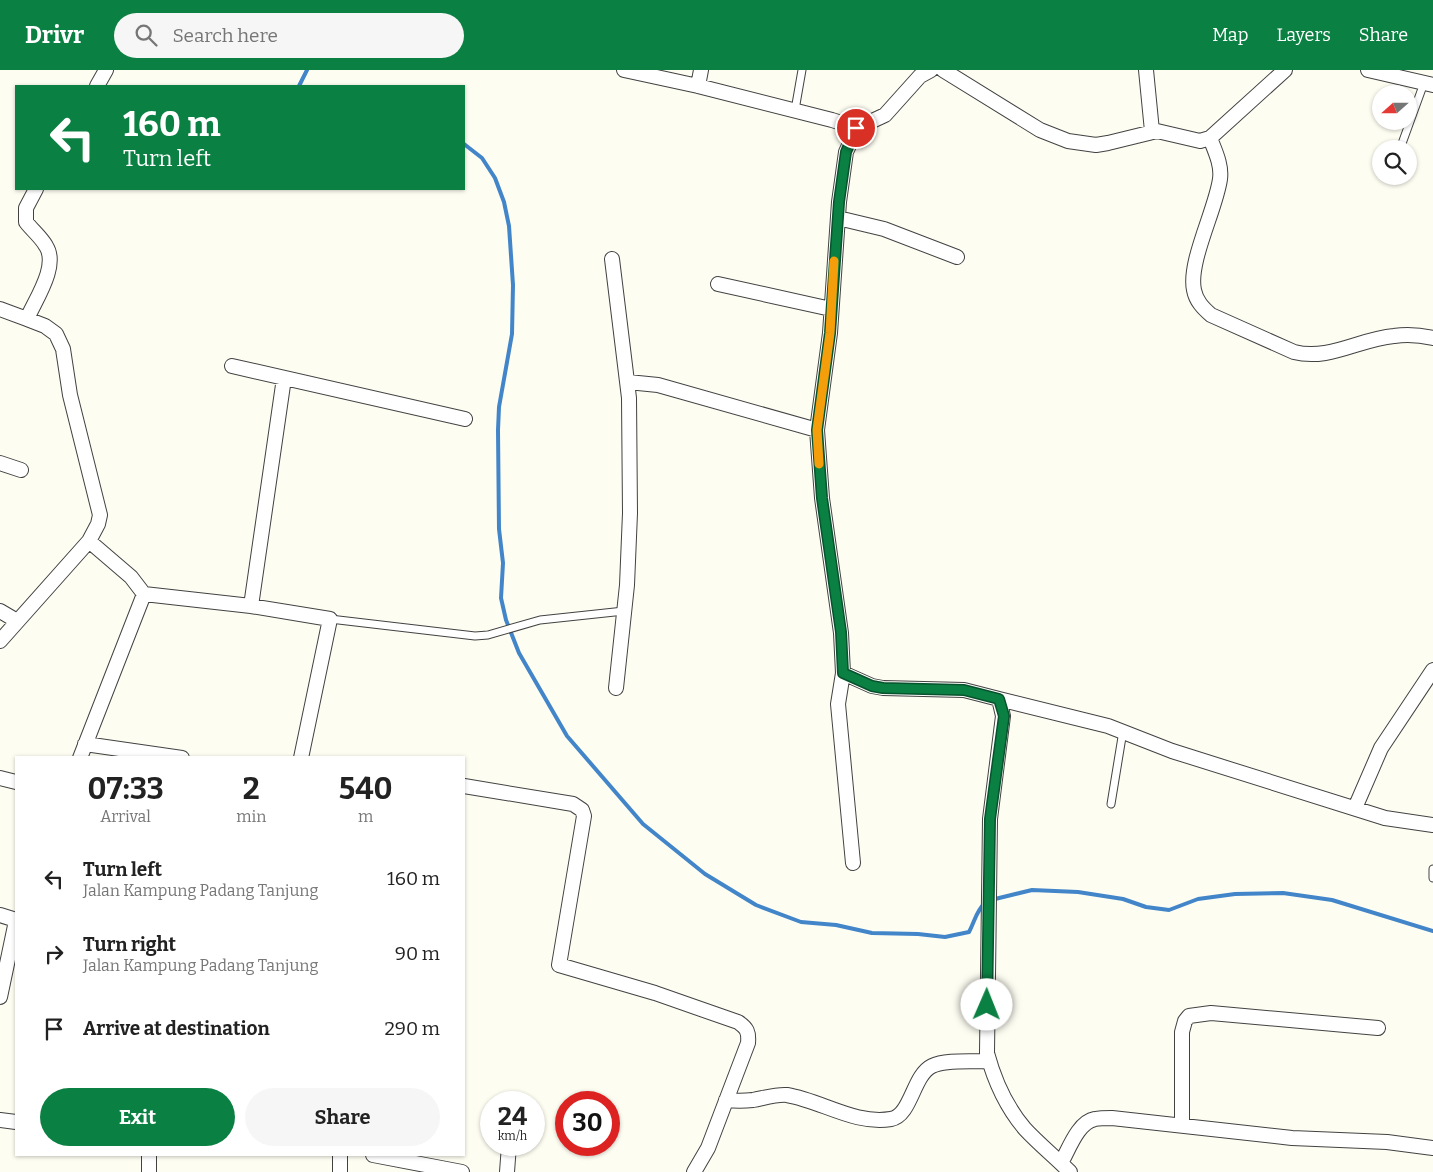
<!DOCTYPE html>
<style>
body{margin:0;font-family:Bitter,serif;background:#f6f6f6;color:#222;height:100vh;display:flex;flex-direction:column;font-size:19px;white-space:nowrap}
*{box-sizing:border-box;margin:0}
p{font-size:16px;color:#767676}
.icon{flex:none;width:28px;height:28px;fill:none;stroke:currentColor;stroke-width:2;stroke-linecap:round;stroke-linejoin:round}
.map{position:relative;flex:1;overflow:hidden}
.details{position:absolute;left:15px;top:686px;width:450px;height:400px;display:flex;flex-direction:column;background:#fff;border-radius:0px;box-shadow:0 1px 4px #0004}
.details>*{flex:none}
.hud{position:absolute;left:15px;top:15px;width:450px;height:105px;border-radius:0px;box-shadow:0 1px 4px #0004;background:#0b8043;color:#fff;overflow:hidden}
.needle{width:32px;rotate:249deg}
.tools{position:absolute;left:1372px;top:15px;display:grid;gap:10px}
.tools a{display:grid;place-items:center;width:45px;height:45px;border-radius:50%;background:#fff;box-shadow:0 1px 4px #0004;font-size:25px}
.speed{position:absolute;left:480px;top:1021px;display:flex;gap:10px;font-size:25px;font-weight:700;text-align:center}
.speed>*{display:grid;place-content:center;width:65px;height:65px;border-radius:50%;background:#fff;box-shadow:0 1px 4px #0004;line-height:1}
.speed small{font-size:12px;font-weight:400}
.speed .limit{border:8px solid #d22;background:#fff;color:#111}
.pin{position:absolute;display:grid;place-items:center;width:42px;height:42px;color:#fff;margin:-21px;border:2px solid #fff;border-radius:50%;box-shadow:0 1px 5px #0007}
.me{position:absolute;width:55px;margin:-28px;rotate:1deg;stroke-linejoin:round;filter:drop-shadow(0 0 4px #0008)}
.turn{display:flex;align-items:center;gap:18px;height:105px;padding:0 25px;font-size:22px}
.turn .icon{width:65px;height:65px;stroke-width:2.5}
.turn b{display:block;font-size:35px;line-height:42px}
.eta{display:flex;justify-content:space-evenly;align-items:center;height:85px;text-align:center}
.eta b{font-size:30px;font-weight:700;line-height:35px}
.primary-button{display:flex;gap:10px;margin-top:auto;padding:10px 25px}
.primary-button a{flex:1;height:58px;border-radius:30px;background:#0b8043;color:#fff;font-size:20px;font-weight:700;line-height:58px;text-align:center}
.primary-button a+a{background:#f6f6f6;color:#222}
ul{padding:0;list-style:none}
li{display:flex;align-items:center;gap:15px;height:75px;padding:0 25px}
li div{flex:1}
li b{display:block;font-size:19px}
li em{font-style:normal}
header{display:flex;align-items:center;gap:30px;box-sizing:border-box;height:70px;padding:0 25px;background:#0b8043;color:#fff}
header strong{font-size:24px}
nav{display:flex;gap:28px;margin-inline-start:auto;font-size:18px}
.search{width:350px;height:45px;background:#f6f6f6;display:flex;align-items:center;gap:12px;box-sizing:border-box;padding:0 18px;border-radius:28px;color:#767676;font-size:19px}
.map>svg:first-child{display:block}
</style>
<header>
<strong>Drivr</strong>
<div class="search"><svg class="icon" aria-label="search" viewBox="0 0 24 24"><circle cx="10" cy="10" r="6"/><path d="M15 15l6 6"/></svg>Search here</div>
<nav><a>Map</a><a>Layers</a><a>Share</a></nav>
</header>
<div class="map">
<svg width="1433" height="1102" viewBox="0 0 1433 1102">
<rect width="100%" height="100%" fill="#fefdf2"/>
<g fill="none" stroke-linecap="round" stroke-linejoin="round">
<path stroke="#4286c9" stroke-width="4" d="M299,16L307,0
M464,74L482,88L495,108L504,132L509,156L513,215L512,264L499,337L498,360L499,459L503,493L501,528L506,550L519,583L567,666L643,754L705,804L756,835L801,852L836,855L872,863L918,864L945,867L969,862C975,851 976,841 985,833
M991,830L1032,820L1078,822L1123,829L1146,837L1169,840L1198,829L1235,824L1283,823L1332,830L1433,861"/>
<defs>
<path id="lane" d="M795,40L802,0
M1400,79L1424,13
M330,549L475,566L488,565L540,550L624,541
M1111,734L1123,661
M1433,799V808"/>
<path id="street" d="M624,0L698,16L832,50L857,58L885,45L920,6L931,0
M943,0L1040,60L1068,71L1096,75L1108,73L1157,61L1200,71L1210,68L1285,0
M1146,0L1152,61
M1368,0L1433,15
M97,16L106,0
M698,16L701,0
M857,58L846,82L839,132L830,263L817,360L822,428L841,563L843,603L872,616L883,618L964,620L999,629L1003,646L990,749L987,983C994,1009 1007,1038 1025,1059C1039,1074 1056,1088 1070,1102
M1210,68C1215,81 1222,95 1220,109C1216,139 1188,192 1194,220C1196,231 1203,238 1211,245L1294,282C1329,291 1359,269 1394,266C1407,264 1420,265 1433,268
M838,148L884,159L957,187
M612,189L629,328L630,443L627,515L616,618
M718,214L831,239
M0,239L27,249C35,230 59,196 46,176C41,167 32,160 26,152V138L36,119
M232,296L465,349
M628,312L658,315L817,360
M0,393L21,400
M144,524L251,536L330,549L301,688
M251,536L284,308
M0,541L17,551
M0,571L89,471L98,454L100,445L70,325L63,279L56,264L45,256L27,249
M843,603L838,634L853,793
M999,629L1108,656L1172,681L1385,748L1433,755
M85,674L182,688
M80,688L144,524L131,507L89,471
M0,708L16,712
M464,716L573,734L582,740L584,746L559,895L655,923L738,952C747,958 749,962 748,973L708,1078L694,1102
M1355,738L1381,678L1433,600
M0,845L16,850
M0,927L16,851
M726,1030C735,1031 744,1031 753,1030C764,1028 777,1024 787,1025C822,1031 855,1055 891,1049C911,1046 913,1005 932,996C946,989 973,992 989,991
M0,1050L16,1052
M1182,1055V962L1185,951L1189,946L1211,943L1378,958
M373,1085L462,1102
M1061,1093C1069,1079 1078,1052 1095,1049C1100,1048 1106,1048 1112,1048L1292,1068L1387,1072L1433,1078
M149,1102V1085
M340,1102V1085
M507,1102L509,1075"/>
</defs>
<use href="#lane" stroke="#424242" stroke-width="9"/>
<use href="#street" stroke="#424242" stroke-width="16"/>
<use href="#lane" stroke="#fff" stroke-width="7"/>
<use href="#street" stroke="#fff" stroke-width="14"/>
</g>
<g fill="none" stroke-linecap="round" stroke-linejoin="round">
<defs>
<path id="route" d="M856,58L846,82L839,132L830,263L817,360L822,428L841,562L843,603L872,616L883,618L964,620L999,629L1004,646L990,749L987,935"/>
</defs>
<use href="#route" stroke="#07532c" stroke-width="12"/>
<use href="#route" stroke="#0b8043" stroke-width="9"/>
<path stroke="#f59e0b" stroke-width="9" d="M819,394L817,360L830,263L834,191"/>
</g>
</svg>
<div class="tools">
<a><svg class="needle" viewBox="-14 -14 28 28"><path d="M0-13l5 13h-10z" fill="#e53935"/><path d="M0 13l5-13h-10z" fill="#767676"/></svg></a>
<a><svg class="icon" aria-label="search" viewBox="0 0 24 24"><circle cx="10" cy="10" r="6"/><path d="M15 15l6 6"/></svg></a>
</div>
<div class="speed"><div>24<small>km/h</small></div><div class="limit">30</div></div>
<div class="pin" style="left:856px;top:58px;background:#d93025"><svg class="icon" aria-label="arrive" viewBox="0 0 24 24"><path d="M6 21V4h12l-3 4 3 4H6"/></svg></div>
<svg class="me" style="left:987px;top:935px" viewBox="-20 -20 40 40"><circle r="19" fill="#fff"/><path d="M0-13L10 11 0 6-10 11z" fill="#0b8043"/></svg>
<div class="hud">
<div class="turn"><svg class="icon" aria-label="left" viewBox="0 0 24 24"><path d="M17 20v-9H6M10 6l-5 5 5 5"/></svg><div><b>160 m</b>Turn left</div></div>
</div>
<section class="details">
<div class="eta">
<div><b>07:33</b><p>Arrival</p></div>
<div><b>2</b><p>min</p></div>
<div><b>540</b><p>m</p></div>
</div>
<ul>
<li><svg class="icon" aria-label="left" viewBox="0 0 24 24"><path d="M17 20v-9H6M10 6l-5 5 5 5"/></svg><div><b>Turn left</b><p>Jalan Kampung Padang Tanjung</p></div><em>160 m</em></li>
<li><svg class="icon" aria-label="right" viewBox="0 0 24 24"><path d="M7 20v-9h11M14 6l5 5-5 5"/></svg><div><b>Turn right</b><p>Jalan Kampung Padang Tanjung</p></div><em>90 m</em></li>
<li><svg class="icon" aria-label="arrive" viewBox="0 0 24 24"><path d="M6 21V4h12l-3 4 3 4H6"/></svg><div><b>Arrive at destination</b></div><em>290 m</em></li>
</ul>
<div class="primary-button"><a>Exit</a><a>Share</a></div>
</section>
</div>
